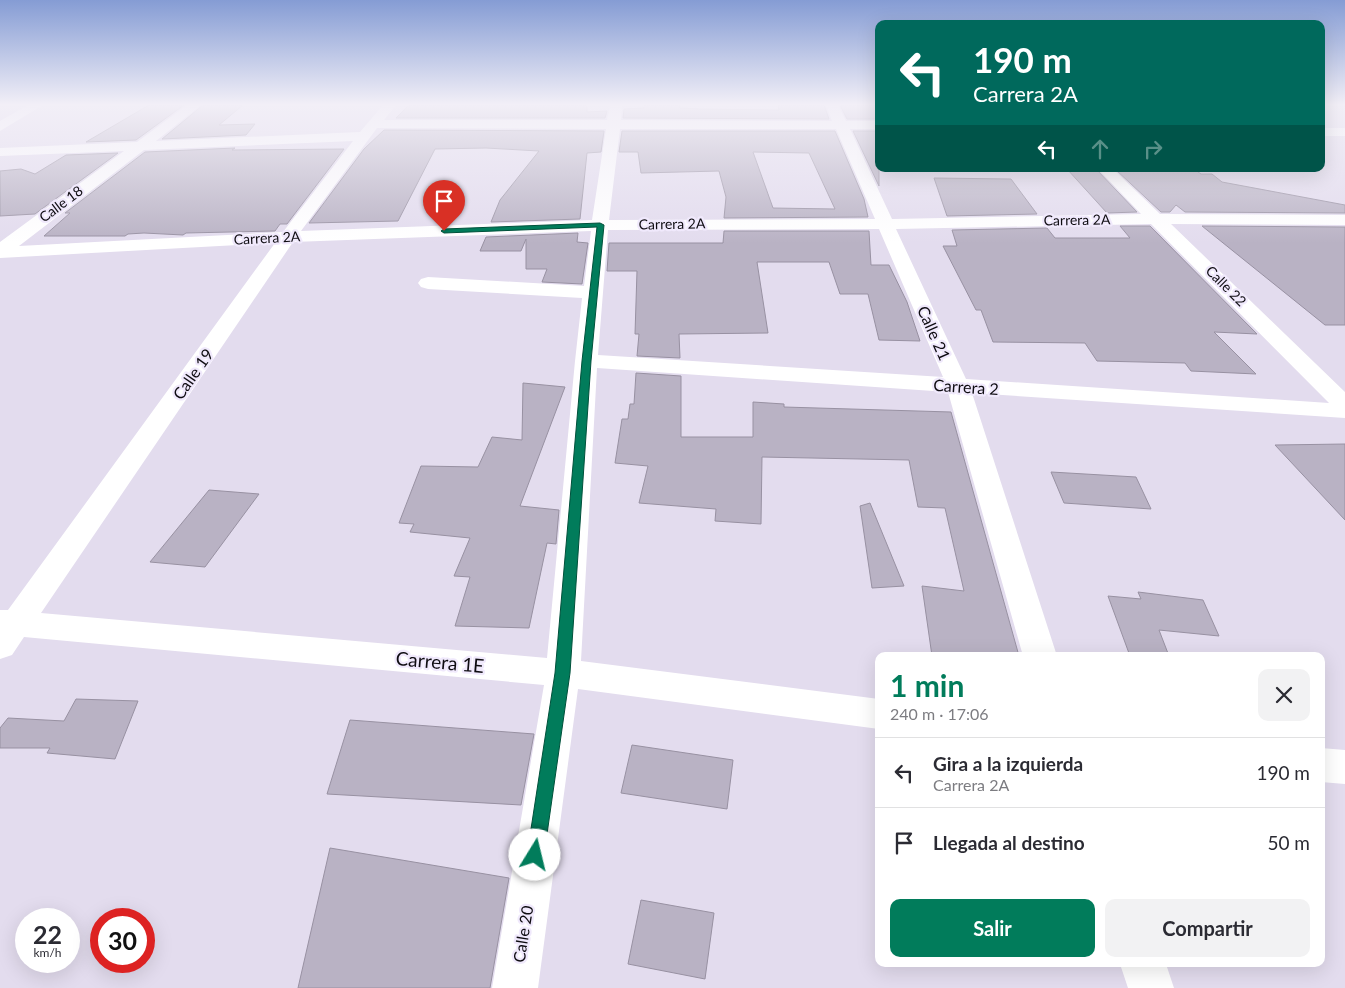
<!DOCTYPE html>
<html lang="es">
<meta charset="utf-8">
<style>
body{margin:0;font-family:Lato,sans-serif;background:#f2f2f3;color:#2b2b33;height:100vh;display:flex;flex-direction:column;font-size:19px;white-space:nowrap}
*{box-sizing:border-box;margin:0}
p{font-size:16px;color:#7c7c81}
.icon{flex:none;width:28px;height:28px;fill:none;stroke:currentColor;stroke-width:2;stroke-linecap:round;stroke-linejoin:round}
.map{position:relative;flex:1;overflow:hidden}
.side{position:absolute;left:875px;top:652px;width:450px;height:315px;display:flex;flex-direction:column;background:#fff;border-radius:10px;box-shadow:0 5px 20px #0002}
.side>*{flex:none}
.guide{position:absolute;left:875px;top:20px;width:450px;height:152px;border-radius:10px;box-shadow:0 5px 20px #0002;background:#00695c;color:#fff;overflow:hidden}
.speed{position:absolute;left:15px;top:908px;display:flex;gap:10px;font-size:25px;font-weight:700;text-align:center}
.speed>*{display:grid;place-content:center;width:65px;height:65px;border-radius:50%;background:#fff;box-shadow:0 5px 20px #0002;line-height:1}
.speed small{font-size:12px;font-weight:400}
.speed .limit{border:8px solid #d22;background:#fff;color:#111}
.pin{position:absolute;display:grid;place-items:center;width:42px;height:42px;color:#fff;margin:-51px -21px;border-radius:50% 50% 50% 0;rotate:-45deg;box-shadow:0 0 5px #0007}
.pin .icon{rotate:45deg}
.me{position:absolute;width:55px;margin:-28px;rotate:9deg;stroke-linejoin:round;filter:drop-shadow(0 0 4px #0008)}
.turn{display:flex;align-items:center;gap:18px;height:105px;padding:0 15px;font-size:22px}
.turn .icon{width:65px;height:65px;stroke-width:2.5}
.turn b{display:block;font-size:35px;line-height:42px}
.lanes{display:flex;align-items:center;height:48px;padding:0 15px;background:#0003;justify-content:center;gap:25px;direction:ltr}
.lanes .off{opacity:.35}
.round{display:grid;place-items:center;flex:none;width:52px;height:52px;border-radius:10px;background:#f2f2f3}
.head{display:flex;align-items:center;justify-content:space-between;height:85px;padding:0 15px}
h1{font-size:30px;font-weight:700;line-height:38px;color:#017c5b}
.cta{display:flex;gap:10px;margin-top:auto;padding:10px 15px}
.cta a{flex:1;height:58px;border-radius:10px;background:#017c5b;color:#fff;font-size:20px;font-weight:700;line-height:58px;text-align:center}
.cta a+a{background:#f2f2f3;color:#2b2b33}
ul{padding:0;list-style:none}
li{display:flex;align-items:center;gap:15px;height:70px;padding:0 15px;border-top:1px solid #e1e1e2}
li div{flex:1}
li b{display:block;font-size:19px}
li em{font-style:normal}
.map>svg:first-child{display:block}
</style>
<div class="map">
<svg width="1345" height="988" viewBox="0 0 1345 988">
<rect width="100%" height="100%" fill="#e3dcee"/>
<path fill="#b9b2c4" stroke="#9891a2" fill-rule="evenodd" d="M149,105H184L136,140L86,142Z
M203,105H243L219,125L255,124L246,135L162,139Z
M409,105H587V112L607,111L605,118H396Z
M644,105H680V108L701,109L779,110L778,105H824L829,119L623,118L624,109L644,108Z
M840,105H879V119H847Z
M384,130L604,131L601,152L587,153L580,219L491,222L500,200L539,151L486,148L435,149L398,221L309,223L364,149Z
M622,131H835L864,199L868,217L724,218L726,197L719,171L641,173L638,152H619ZM753,152L809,153L835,209L773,208Z
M853,131H879V186Z
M235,148L232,150L344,149L287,224H280L275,231L186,233L183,235L144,233L128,234L125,236H44L70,213H65L145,152Z
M118,153L35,214L0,216V171L21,169L35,174L66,155Z
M1067,169H1096L1137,212L1107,213Z
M1115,169H1194L1201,174H1212L1222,182L1345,205V213L1185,212L1176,205L1170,212H1161Z
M934,178L1011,179L1037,214L947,216Z
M1120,226H1150L1257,334L1214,332L1256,374L1191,371L1185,363L1097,361L1085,343L993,342L981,310H976L943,246H957L952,230L1047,228L1055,238H1130Z
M1202,226L1345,227V325H1325Z
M724,231H869L871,265H889L907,302L920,341L879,340L868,294H840L829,262H757L768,333L679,334L680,358L637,356L639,334H635L637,271H607L609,243H723Z
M578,233L577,242L588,243L582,284L542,282L547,269H526V239L521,251H480L486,237Z
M636,373L681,376V437H753V402L784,404V407L951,412L1019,656H932L922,586L964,591L945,508L918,507L909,460L762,457L761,524L715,521L716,509L639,503L648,466L615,463L622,419H628L630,404H634Z
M523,383L565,387L520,506L559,510L556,544L547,543L529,628L455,626L470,577L454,576L470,538L410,532L414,524L399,523L421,466L478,467L492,437L522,440Z
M1345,444V520L1275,445Z
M1051,472L1136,477L1151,509L1064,503Z
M209,490L259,494L205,567L150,562Z
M870,503L904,586L872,588L860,506Z
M1138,592L1203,600L1219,636L1159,630L1169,656H1130L1108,596L1141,599Z
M76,699L138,701L115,759L47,753L50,748H0V728L8,718L64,721Z
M350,720L534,734L521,805L327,794Z
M632,745L733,760L727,809L621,793Z
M330,848L509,878L490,988H298Z
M641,900L714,913L705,979L628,964Z"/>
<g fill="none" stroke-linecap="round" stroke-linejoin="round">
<path fill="#fff" fill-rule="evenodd" d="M28,105H43L0,131V121Z
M187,105H201L156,141L360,132L383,105H396L384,120H607L610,105H622L621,120L832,121L826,105H838L846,121H879V129H850L892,219L1141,214L1098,169H1113L1160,214L1345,215V225L1171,224L1345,392V418L972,393L1057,656H1023L948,392L597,368L581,661L879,699V729L578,689L538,988H492L544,685L24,637L12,655L0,659V610H8L275,243L0,258V242L124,151L0,156V148L137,142ZM377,128L606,129L592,220L301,231ZM620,129H836L875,219L609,220ZM353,141L283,232L19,246L144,150ZM1151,224L1329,403L966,379L896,229ZM879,229L943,377L598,355L608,230ZM591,231L584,286L428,277L421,279L418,283L421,287L428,289L582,298L575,361L547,658L41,613L293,242Z
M1321,128H1345V136H1321Z
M1321,748L1345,750V784L1321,782Z
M1120,964H1166L1174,988H1128Z"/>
</g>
<linearGradient id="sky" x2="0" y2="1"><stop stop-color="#859cd4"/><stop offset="0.43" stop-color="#f2eff7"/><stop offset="1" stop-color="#f2eff7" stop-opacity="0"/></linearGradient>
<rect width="1345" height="243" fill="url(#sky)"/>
<path fill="#017c5b" stroke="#01513b" d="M600,223L604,225L591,361L570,673L544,855L541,861L535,864L529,861L527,855L555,673L582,361L597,227L444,233L441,231L444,229Z"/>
<g text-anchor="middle" stroke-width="4.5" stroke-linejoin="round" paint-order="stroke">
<g font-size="14" fill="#0e0c11" stroke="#f0e9fc">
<text transform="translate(61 204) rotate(-37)" y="5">Calle 18</text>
<text transform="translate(1077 220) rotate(-1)" y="5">Carrera 2A</text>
<text transform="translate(672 224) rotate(-1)" y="5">Carrera 2A</text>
<text transform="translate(267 238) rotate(-3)" y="5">Carrera 2A</text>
<text transform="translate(1226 286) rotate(45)" y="5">Calle 22</text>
</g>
<g font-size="16" fill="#0e0c11" stroke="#f0e9fc">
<text transform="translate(934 333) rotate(66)" y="6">Calle 21</text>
<text transform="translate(193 374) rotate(-55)" y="6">Calle 19</text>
<text transform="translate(966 387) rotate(4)" y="6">Carrera 2</text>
<text transform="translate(523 934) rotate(-81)" y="6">Calle 20</text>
</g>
<g font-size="19" fill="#0e0c11" stroke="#f0e9fc">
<text transform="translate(440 662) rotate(5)" y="7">Carrera 1E</text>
</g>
</g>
</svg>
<div class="speed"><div>22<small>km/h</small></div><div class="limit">30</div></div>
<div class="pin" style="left:444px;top:231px;background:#d93025"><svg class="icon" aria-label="arrive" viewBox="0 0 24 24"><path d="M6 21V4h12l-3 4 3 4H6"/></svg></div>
<svg class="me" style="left:535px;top:855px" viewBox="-20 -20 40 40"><circle r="19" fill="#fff"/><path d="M0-13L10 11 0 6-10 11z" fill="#017c5b"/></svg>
<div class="guide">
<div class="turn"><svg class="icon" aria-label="left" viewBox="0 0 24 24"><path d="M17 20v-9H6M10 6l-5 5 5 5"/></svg><div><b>190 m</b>Carrera 2A</div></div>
<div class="lanes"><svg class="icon" aria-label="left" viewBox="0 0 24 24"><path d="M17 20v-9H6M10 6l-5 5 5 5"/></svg><svg class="icon off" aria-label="ahead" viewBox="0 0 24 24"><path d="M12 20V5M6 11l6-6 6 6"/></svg><svg class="icon off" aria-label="right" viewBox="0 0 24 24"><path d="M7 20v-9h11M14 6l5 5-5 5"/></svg></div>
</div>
<section class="side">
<div class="head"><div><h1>1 min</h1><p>240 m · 17:06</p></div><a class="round"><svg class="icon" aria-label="close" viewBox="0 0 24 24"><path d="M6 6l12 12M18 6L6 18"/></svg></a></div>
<ul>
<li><svg class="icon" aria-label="left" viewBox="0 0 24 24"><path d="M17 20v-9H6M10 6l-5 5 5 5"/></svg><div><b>Gira a la izquierda</b><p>Carrera 2A</p></div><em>190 m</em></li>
<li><svg class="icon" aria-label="arrive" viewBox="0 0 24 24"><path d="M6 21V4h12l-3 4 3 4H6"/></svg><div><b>Llegada al destino</b></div><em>50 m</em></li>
</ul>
<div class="cta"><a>Salir</a><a>Compartir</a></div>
</section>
</div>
